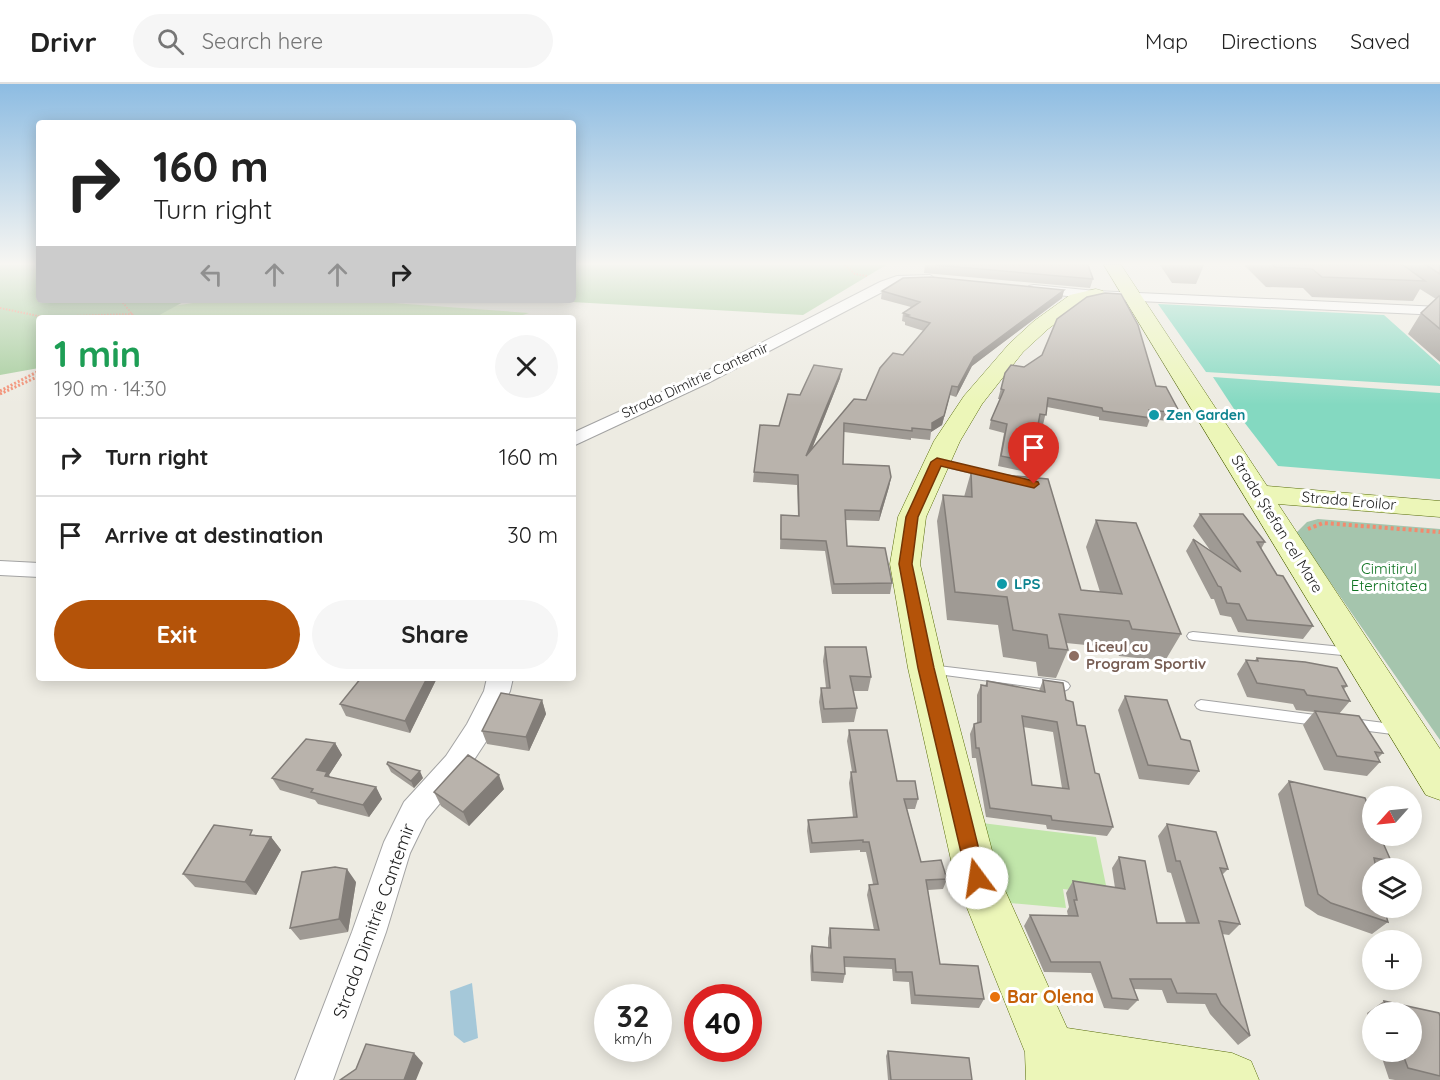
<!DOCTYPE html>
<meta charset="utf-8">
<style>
body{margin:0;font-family:Quicksand,sans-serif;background:#f6f6f6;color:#222;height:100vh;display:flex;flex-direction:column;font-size:22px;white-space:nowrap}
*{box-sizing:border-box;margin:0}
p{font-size:20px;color:#767676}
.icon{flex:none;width:33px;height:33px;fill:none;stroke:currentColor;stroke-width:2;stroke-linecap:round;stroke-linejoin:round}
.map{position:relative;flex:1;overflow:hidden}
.side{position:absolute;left:36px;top:231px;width:540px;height:366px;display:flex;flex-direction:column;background:#fff;border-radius:6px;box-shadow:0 3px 15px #0003}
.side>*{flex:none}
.banner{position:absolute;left:36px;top:36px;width:540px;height:183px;border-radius:6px;box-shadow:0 3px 15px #0003;background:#fff;color:#222;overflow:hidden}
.needle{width:39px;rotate:243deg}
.tools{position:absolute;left:1362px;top:702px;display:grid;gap:12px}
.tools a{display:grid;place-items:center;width:60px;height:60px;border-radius:50%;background:#fff;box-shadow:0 3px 15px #0003;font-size:30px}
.speed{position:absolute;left:594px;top:900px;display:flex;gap:12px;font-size:30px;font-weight:700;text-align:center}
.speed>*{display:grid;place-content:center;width:78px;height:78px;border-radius:50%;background:#fff;box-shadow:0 3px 15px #0003;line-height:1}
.speed small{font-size:15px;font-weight:400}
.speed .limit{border:9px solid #d22;background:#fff;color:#111}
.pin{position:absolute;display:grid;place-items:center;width:51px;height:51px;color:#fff;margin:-62px -26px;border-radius:50% 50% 50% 0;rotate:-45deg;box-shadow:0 0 6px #0007}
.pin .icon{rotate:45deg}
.me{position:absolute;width:66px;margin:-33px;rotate:346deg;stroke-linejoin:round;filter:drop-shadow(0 0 4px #0008)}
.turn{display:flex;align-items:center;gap:21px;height:126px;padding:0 18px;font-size:27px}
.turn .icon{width:78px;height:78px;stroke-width:2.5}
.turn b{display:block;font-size:42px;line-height:51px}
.lanes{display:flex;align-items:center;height:57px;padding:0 18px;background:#0003;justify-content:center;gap:30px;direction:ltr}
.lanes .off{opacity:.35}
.round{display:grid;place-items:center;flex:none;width:63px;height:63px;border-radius:32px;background:#f6f6f6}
.head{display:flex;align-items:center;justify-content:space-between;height:102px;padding:0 18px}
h1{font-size:36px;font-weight:700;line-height:45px;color:#1e9e55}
.cta{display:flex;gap:12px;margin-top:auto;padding:12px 18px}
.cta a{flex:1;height:69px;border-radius:36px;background:#b45309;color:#fff;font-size:24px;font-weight:700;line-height:69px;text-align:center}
.cta a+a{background:#f6f6f6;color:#222}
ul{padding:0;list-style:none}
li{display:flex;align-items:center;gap:18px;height:78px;padding:0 18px;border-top:2px solid #e0e0e0}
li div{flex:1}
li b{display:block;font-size:22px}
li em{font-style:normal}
header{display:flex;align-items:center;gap:36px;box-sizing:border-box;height:84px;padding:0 30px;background:#fff;border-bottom:2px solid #e0e0e0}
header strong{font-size:28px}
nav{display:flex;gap:33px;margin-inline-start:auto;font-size:21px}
.search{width:420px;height:54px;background:#f6f6f6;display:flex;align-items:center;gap:15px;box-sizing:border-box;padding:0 21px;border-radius:33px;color:#767676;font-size:22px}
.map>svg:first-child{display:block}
</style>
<header>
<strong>Drivr</strong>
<div class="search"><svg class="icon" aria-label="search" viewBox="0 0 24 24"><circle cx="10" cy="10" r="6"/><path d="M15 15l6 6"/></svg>Search here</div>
<nav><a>Map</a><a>Directions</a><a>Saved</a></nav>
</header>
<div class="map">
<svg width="1440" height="996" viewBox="0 0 1440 996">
<rect width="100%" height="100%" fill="#edebe2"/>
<path fill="#c1e6aa" d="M213,216H351L529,229L513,234H147L153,225Z
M974,738L1096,753L1108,811L1063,805L1066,824L999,818Z"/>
<path fill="#a2cb99" d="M0,181H39V216H187L154,234H39V284L0,291Z
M573,181H886L803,231L536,216H573Z"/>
<path fill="#a5c5ad" d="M1318,435L1440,445V656L1296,449L1307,438Z"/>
<path fill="#84d9c1" d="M1158,220L1384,231L1440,281V302L1206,288Z
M1213,293L1440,309V395L1278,382L1234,325Z"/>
<path fill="#a5c8d9" d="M472,899L478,954L464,959L454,951L450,907Z"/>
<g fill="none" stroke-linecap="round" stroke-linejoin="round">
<defs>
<path id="lane" d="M937,375L1004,391L1005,393L1001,396L934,380L933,378Z
M1193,548L1352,564L1356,565L1358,568L1356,571L1352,572L1193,556L1189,555L1187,552L1189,549Z
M930,581L1064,597L1068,599L1070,602L1068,605L1064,607L930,589L926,588L924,585L926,582Z
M1201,616L1323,632L1327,633L1329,637L1327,641L1323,642L1201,626L1197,624L1195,621L1197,618Z
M1353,635L1400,641L1404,642L1406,646L1404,650L1400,651L1353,645L1349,644L1347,640L1349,636Z"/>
<path id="street" d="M930,191L936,195L935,198L899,200L890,204L708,299L573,362V349L579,346L697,292L880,198L897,192Z
M1034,201L1096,207L1440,223V231L1096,215L1029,208L1027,205L1029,202Z
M0,477L39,479V493L0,491Z
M487,594H513L510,607L487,656L466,688L426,736L410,769L386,848L333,996H295L352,848L384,758L404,718L446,672L467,640L484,607Z"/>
<path id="secondary" d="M1104,181H1121L1267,402L1440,417V433L1278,420L1440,665V716L1426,711Z
M1096,205L1103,207L1105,211L1103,215L1083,219L1048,245L1023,268L982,320L960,357L926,433L920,480L944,584L999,793L1067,944L1232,969L1251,977L1259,996H1026L1025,968L955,794L908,584L890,480L898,433L934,357L964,312L1009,260L1034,237L1070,211Z"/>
</defs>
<use href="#lane" stroke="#a3a3a3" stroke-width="2"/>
<use href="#street" stroke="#a3a3a3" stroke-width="2"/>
<use href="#secondary" stroke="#586d0a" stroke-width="1"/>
<path stroke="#f38a6e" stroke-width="2" stroke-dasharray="1.5 1.5" stroke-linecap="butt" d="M845,181L855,190L867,192
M121,216L135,234
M0,224L43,233L133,230"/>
<path stroke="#f38a6e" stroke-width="3" stroke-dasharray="2 2" stroke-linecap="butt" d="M0,307L39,287
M0,310L39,292"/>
<path stroke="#f38a6e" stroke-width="4" stroke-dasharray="3 3" stroke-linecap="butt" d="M1308,445L1323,439L1440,448"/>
<use href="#lane" fill="#fff" fill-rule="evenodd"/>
<use href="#street" fill="#fff" fill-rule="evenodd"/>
<use href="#secondary" fill="#ecf6b8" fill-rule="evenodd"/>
</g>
<path fill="#9f9a94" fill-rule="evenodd" d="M925,181H1088L1093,195L1090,204L924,189Z
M1160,181H1204L1196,200L1172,199Z
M1244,181H1440V278L1408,250L1421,229L1436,215L1420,205L1413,217L1312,213L1303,204L1266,203Z
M1064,206L1062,214L972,282L956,313L950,311L942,341L931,348L930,356L911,354V356L844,348L843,380L891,393L889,403L879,437L845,436L847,462L892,499L890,510H832L825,467L780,465L781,431L798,432L797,401L753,398L754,388L779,342L800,311L840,294L812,365L866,316L924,247L905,241V238L902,237L903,229L911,223L881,215L882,207Z
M1024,283L1156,302L1180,329L1176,338L1150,335L1147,343L1099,336V333L1047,323L1043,341L1038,340L1035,351L1027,353L1034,379L1031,389L998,382L1004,349L989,345L991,336L1000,315H998L1005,289Z
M971,388L1081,506L1100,508L1086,463L1096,436L1181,550L1165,577L1119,572L1116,564L1066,559L1068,566L1056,594L1038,592L1036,578L1003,573L998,541L947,536L937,437L943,411L964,413Z
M1200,430L1265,458L1261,465L1277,491L1313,542L1303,555L1238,548L1231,533L1220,531L1214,515H1211L1186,467L1193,455L1210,466L1193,442Z
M825,563L871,593L868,607H853L857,624L854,638L822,639L819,618L821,604H826L823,577Z
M1257,574L1347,602L1344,605L1350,617L1339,630L1383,669L1378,674L1380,678L1367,692L1324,686L1303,641L1314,628L1296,626L1293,620L1247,613L1237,590L1246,576L1254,577Z
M390,594H437L410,649L346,632L340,620L389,596Z
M1043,596L1066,616L1077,641L1113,743L1107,752L1047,745L1046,741L986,733L976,674H972L970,650L974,640L977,639V611L981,601L985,602L987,597L1039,607ZM1023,643L1053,648L1062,704L1032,701Z
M1125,612L1199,687L1189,701L1139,695L1118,626Z
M542,616L546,630L529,667L487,660L482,647Z
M849,646L897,697L918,715L915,725H907L921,778L947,795L943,805L928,806L940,880L984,915L979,924L911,920L909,898L893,897L892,885L845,883V890L843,899L811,897L810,872L812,862L828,863V854L830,844L874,846L867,811L869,801L873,800L866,768H860V766L810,769L807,747L808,736L853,733L849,699L851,688H852L847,657Z
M335,659L342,671L329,691L330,693L376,703L382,715L369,733L318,720L315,716L280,706L272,694Z
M387,680L423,694L414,704L391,688Z
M1289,697L1391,777L1382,784H1372L1388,838L1372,850L1318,831L1305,822L1278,710Z
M504,705L469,742L441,722L434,708Z
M1167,740L1228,785L1222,791L1240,840L1229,851L1222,850L1250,952L1238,961L1210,930L1205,920L1167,919L1162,906L1134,905L1138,916L1128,926L1104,924L1091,889L1044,888L1024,842L1030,831L1068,832L1067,827L1069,823L1066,809L1073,797L1115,804L1112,784L1119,773L1157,839H1186L1171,789L1167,788L1158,752Z
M271,753L281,766L256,811L195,803L183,790Z
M356,798L348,848L300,856L290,844Z
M1384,917L1440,932V996H1395L1389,995L1380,968H1412V928H1372V946L1367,929Z
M888,967L972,996H888L886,972Z"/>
<path fill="#827d78" d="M1064,206L1062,214L972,282L956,313L958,303L974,273Z
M842,285L840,294L805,382L806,372Z
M952,302L942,341L931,348L932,339Z
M1038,341L1035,351L1022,354L1024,345Z
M891,393L889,403L879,437L880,427Z
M427,594H437L410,649L405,637Z
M542,616L546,630L529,667L526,653Z
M335,659L342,671L329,691L334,700L317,686Z
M420,687L423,694L414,704L411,697Z
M499,691L504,705L469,742L463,728Z
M376,703L382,715L369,733L363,721Z
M271,753L281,766L256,811L245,798Z
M347,785L356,798L348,848L339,835Z
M414,969L423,979L416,996H404Z"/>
<path fill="#b9b3ac" stroke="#827d78" stroke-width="1.5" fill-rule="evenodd" d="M935,181H1088L1093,195Z
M1273,181H1403L1425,197L1322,193L1312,185L1275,183Z
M1426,181H1440V190Z
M931,193L1064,206L974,273L958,303L952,302L944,332L932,339V346L912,344V347L844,339L843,380L889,382L891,393L880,427L845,426L847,462L885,464L892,499L834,500L826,457L781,455V431L799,432L798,391L754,388L760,341L779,342L788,310L800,311L814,281L842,285L806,372L854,315L866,316L880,284L893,269L903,271L930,239L906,232L909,231L903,229L920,218L882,207L903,194Z
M1105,209L1121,210L1138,241L1156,302L1166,303L1180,329L1149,326L1151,334L1103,327L1102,324L1048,314L1046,331L1040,330L1038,341L1024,345L1034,379L1001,372L1007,340L991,336L1004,306L1001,305L1005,289L1011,281L1024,283L1042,271L1057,235L1087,213Z
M1439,212H1440V245L1421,229Z
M971,388L1048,395L1081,506L1122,510L1096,436L1136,439L1181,550L1132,545L1129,537L1059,530L1068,566L1049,564L1047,551L1013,546L1007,513L955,508L943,411L972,413Z
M1200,430H1243L1265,458H1257L1277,491L1283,492L1313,542L1247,536L1239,520L1227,519L1221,503L1218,502L1193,455L1241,488Z
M825,563H866L871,593L850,592L857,624L824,625L821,604H830Z
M1257,574L1305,578L1337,584L1347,602H1342L1350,617L1307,611L1304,606L1257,599L1246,576L1258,577Z
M361,594H379L389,596L390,594H427L405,637L340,620Z
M1043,596L1063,599L1066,616L1073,618L1077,641L1085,642L1095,689L1099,690L1113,743L1052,736L1051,732L990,724L979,664H976L974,640L981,638V601L987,602V597L1045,608ZM1022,632L1057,638L1069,705L1032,701Z
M501,609L542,616L526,653L482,647Z
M1125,612L1167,616L1181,655L1190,657L1199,687L1148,681Z
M1315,627L1359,632L1383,669L1375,668L1380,678L1337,672Z
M849,646H887L897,697H915L918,715H904L921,778L941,776L947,795L926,796L940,880L978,882L984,915L915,911L912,888H896L895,875L844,873L845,890L813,888L812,862L831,864L830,844L879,846L869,801L878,800L869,758H863V756L812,759L808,736L857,733L851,688H856Z
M306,655L335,659L317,686L327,688L325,692L376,703L363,721L311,708L313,705L272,694Z
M468,671L499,691L463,728L434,708Z
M388,678L420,687L411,697L387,680Z
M1289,697L1365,714L1372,732V752H1380L1391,777L1374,774L1376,784H1372V824H1384L1388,838L1331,819L1318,810Z
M1167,740L1216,748L1228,785L1220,784L1240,840L1219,837L1250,952L1221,920L1216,910L1177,909L1171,895H1130L1138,916L1112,914L1100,878H1051L1030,831L1078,832L1074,816H1077L1073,797L1125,805L1119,773L1145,777L1157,839H1199L1180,777H1176Z
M214,741L252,746L250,751L271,753L245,798L183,790Z
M335,783L347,785L339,835L290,844L302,788Z
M1384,917L1439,929L1440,932V992L1408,984L1402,968H1412V928H1388Z
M366,960L414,969L404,996H340L356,985Z
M888,967L969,974L972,996H891Z"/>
<linearGradient id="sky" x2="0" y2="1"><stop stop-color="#8dbce2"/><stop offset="0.56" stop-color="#f7f6f2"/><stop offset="1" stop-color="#f7f6f2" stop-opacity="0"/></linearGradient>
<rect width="1440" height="321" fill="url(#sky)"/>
<path fill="#b45309" stroke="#753606" stroke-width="1.5" d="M937,374L1038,398L1039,400L1034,404L941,382L918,433L912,480L934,584L986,794L984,800L977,803L970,800L967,794L918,584L899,480L906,433L931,378Z"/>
<g fill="#0f9aa8" stroke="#fff" stroke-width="2">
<circle cx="1154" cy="331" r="6"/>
<circle cx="1002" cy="500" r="6"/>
</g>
<circle fill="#8d6e63" stroke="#fff" stroke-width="2" cx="1074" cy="572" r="6"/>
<circle fill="#e8710a" stroke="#fff" stroke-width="2" cx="995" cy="913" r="6"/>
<g text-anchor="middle" stroke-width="6" stroke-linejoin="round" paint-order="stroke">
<g font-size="14" fill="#1c1c1c" stroke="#fff">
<text transform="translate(695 296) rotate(-25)" y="5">Strada Dimitrie Cantemir</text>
</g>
<g font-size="14" font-weight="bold" fill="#0d838f" stroke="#fff" text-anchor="start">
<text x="1166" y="336">Zen Garden</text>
</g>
<g font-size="15" fill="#1c1c1c" stroke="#fff">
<text transform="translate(1349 417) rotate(5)" y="5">Strada Eroilor</text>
<text transform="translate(1277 440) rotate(58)" y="5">Strada Ștefan cel Mare</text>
</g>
<g font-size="15" fill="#107423" stroke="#fff">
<text x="1389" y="490">Cimitirul<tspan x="1389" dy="17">Eternitatea</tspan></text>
</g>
<g font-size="15" font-weight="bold" fill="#0d838f" stroke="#fff" text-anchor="start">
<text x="1014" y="505">LPS</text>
</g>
<g font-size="15" font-weight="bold" fill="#785e54" stroke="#fff" text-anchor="start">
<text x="1086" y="568">Liceul cu<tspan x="1086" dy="17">Program Sportiv</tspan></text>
</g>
<g font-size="18" fill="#1c1c1c" stroke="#fff">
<text transform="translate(374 837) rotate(-70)" y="6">Strada Dimitrie Cantemir</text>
</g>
<g font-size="18" font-weight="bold" fill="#c56008" stroke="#fff" text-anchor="start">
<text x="1007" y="919">Bar Olena</text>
</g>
</g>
</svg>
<div class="tools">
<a><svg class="needle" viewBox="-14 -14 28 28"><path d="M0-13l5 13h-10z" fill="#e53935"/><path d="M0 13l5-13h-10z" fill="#767676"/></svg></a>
<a><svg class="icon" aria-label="layers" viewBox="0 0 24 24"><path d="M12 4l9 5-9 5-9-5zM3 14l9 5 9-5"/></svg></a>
<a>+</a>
<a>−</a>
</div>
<div class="speed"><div>32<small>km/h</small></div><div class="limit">40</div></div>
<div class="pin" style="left:1034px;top:400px;background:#d93025"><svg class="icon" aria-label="arrive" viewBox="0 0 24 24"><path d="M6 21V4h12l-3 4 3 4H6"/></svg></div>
<svg class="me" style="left:977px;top:794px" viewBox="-20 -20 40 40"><circle r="19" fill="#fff"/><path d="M0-13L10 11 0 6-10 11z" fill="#b45309"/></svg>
<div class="banner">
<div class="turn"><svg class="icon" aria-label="right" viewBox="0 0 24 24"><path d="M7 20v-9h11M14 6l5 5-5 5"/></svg><div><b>160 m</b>Turn right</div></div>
<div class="lanes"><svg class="icon off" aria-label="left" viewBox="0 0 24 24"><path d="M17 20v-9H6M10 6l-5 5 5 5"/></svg><svg class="icon off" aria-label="ahead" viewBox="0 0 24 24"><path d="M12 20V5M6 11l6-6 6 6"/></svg><svg class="icon off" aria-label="ahead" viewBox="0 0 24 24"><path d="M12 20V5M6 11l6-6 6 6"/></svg><svg class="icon" aria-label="right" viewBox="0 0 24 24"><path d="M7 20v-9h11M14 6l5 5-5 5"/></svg></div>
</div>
<section class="side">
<div class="head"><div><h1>1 min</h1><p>190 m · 14:30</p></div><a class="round"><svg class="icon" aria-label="close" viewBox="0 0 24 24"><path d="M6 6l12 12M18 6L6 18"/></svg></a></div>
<ul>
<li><svg class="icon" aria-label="right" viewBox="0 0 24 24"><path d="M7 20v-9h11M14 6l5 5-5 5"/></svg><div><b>Turn right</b></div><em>160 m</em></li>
<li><svg class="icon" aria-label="arrive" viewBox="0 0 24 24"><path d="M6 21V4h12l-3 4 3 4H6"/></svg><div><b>Arrive at destination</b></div><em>30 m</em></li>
</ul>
<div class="cta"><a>Exit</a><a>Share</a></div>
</section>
</div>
